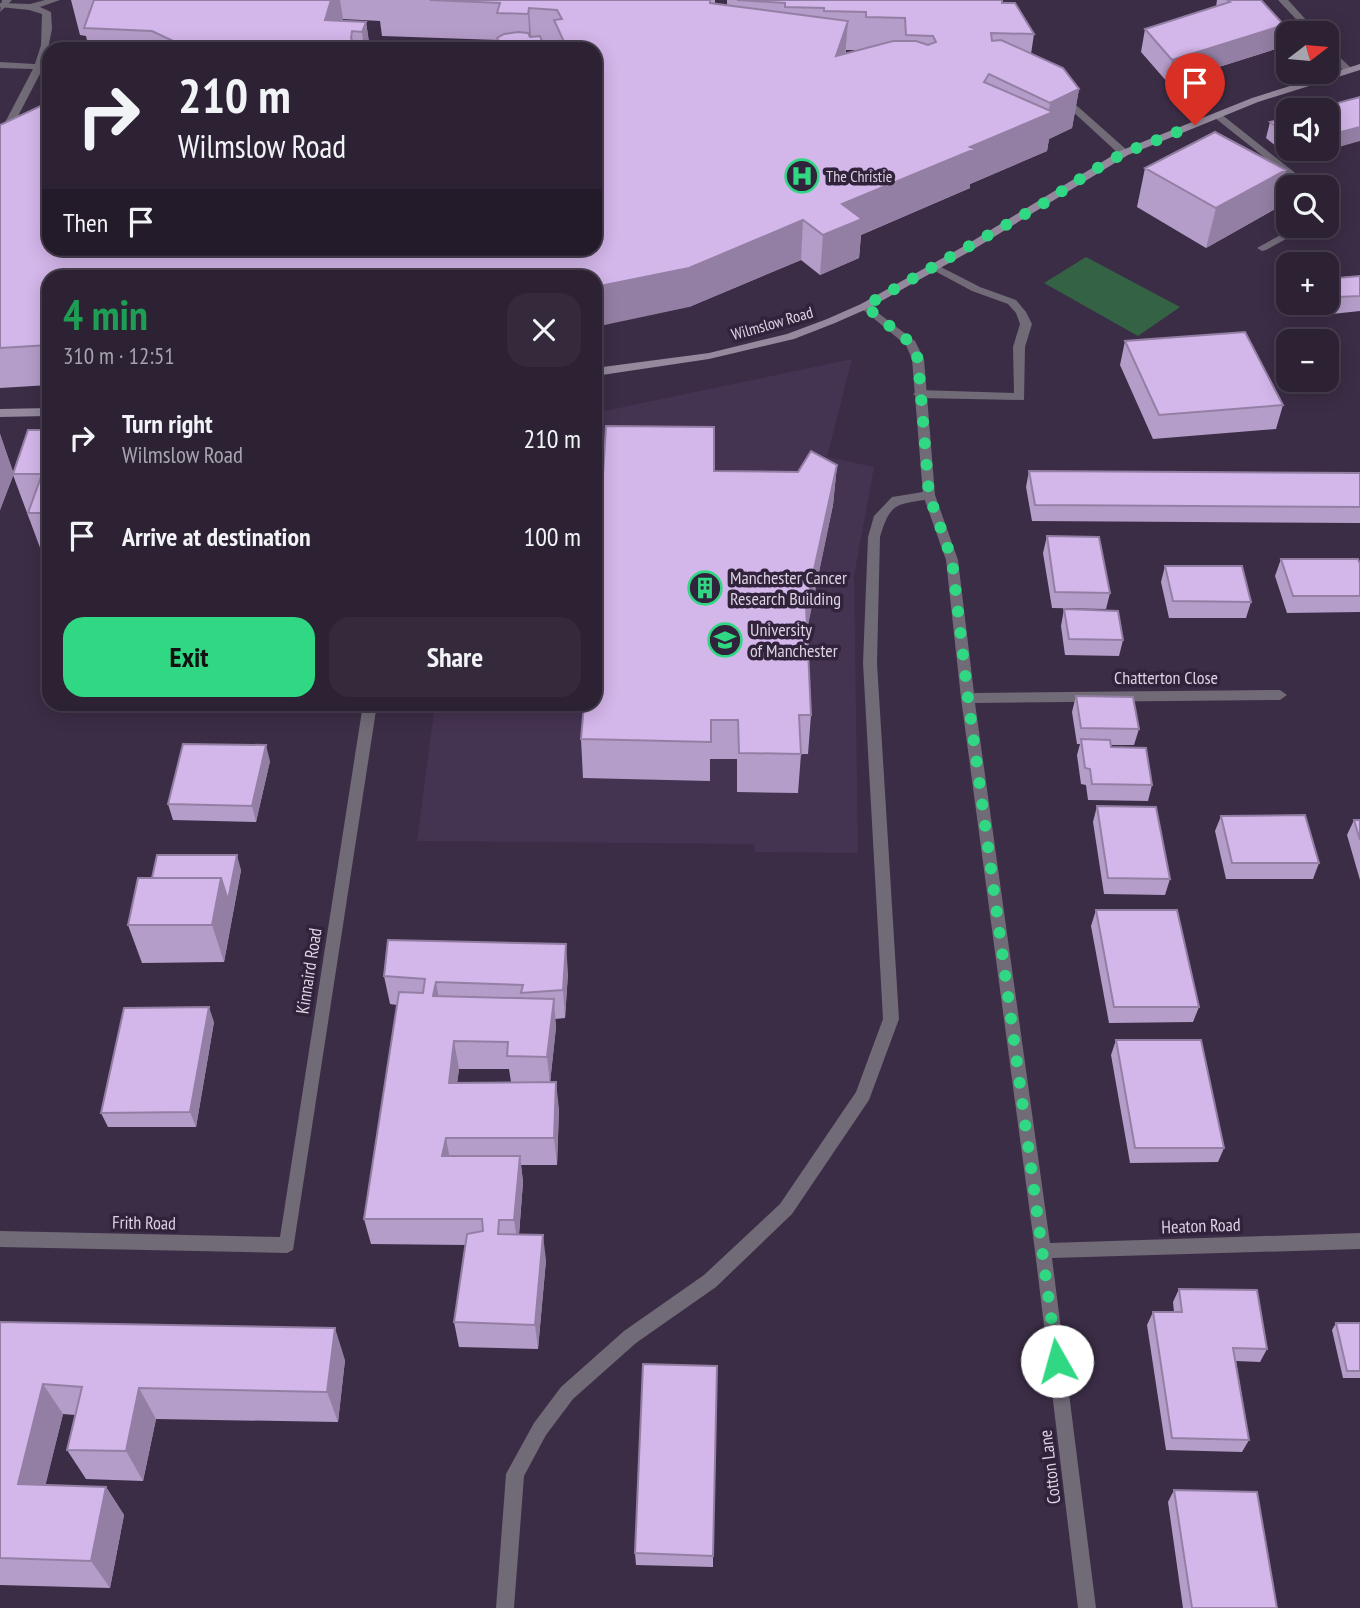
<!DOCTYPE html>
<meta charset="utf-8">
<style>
body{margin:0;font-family:"PT Sans Narrow",sans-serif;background:#342a3c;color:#f1f3f6;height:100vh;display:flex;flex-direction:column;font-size:26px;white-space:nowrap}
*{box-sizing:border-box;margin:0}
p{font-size:23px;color:#a6a4ac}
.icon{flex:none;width:38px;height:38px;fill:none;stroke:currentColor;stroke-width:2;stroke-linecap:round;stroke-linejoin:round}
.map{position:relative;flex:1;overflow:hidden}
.drawer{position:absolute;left:42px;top:270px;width:560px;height:441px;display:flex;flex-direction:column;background:#2c2234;border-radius:21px;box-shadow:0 4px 18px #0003,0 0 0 2px #483f4f}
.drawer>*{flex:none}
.guide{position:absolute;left:42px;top:42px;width:560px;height:214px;border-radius:21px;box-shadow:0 4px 18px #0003,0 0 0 2px #483f4f;background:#2c2234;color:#f1f3f6;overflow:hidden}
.needle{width:46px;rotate:74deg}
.fabs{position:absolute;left:1276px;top:21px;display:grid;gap:14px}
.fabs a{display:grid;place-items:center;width:63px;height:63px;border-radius:14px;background:#2c2234;box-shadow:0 4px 18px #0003,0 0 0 2px #483f4f;font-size:35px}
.pin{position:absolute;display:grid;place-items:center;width:60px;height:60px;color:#fff;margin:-72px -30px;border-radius:50% 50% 50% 0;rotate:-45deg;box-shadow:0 0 7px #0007}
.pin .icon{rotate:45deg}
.me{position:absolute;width:77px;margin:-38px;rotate:353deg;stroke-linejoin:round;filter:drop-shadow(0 0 5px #0008)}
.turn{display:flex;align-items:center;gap:24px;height:147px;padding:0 21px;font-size:32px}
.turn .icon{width:91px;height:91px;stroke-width:2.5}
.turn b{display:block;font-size:49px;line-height:60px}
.then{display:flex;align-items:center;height:66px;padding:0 21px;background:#0003;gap:14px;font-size:26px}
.round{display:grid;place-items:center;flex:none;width:74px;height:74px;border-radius:21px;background:#342a3c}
.head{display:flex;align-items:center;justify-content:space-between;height:119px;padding:0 21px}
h1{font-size:42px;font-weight:600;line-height:52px;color:#1e9e55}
.cta{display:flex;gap:14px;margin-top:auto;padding:14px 21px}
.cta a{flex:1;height:80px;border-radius:21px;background:#30d883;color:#111;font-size:28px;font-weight:600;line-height:80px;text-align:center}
.cta a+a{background:#342a3c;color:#f1f3f6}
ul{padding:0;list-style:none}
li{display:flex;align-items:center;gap:21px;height:98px;padding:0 21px}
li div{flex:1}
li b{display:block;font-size:26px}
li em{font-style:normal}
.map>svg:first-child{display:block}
</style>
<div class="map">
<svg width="1360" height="1608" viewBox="0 0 1360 1608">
<rect width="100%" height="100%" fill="#3b2d46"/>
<path fill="#453352" d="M852,359L827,457L874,467L854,576L858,853L755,852L754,844L417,841L435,704H595V413Z"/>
<path fill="#346245" d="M1086,257L1180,307L1138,336L1044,283Z"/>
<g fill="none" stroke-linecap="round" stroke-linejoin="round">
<path fill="#716a77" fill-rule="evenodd" d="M45,0H60L40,7L51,12L52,29L45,64H49V70H42L5,141L0,144V132L33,69L0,68V62L35,64L41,45L42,14L29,10L0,7V3L30,4Z
M1060,92H1066L1076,105L1128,151V155H1120L1070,109L1058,94Z
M1215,114H1221L1313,187H1302L1215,118Z
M1326,199L1341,210L1326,218V211L1329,209L1326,207Z
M1297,226H1310L1266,250L1262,251L1257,248Z
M935,264L980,287L1016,300L1026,312L1032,324L1025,347L1024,400L919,398L913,394L919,390L1014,393L1013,347L1020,324L1016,313L1008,304L972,291L931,269L930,267Z
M929,491L933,492L935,495L933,498C900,506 891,498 880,537L877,663L899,1019L869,1100L792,1214L716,1287L636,1343L573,1399L546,1435L524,1476L514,1608H496L506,1474L534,1423L561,1387L624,1331L704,1275L780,1204L856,1092L883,1019L863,663L868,537L874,516L892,497Z"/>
<path fill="#716a77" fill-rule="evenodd" d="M2,0H12L0,12Z
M1278,0H1288L1318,33H1309Z
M1326,44L1350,67V71H1344L1326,53Z
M865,303L915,341L924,359L935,495L958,560L974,693L1280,690L1287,695L1280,700L975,703L1050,1243L1360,1233V1249L1052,1258L1096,1608H1078L1035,1251L961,698L946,560L923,495L912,359L906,345L861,308V304Z
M363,704H377L293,1250L287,1253L0,1247V1231L280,1237Z"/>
<path fill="#94899d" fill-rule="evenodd" d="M1360,64V70L1258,102L1128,155L974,249L869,308L835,323L794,339L709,359L595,376V368L709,353L787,334L827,319L861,304L966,245L1120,151L1252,98Z
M49,408V416L0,417V409Z"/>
</g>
<path fill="#b59dc9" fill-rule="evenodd" d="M71,0H715V4L727,5V0H1002V3L1034,34L1031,54L1079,89L1072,128L1049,139L1047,151L970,184V188L861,235L859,258L820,275L801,260L689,307L595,276H49V385L0,388V125L49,248L555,47H543V49H489V43L498,40L382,36L380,21L343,19L342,21L366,22L370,49H89L86,36L80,35ZM846,50H858L846,53Z
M1217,0H1261L1284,25L1279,48L1168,83L1141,52L1145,29L1216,7Z
M1288,117V149H1326L1293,160L1266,138L1270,122Z
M1145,168L1286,170L1275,209L1206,248L1137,207Z
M1360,276V311L1332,314L1326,303V278Z
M1125,341L1283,405L1276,429L1153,439L1120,365Z
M49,430V553H42L13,475L0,510V434L13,473Z
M837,465L833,505L807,628L811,715L808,754H801L798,793L737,792V759H710V781L583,778L581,739L602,490L714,471L798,472Z
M1029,471L1360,473V523L1032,521L1026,487Z
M1047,536L1110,593L1106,609L1052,608L1043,553Z
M1281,559L1360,564V612L1287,613L1275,576Z
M1165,566L1251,602L1246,618H1169L1161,582Z
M1064,609L1123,640L1119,656L1065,655L1061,626Z
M1076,696L1139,729L1134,745H1111V747L1152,785L1148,801L1088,800L1086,785L1081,784L1077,755L1080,744H1077L1072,712Z
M270,761L256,822L173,820L168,804Z
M1097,806L1170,879L1165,895L1104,894L1093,822Z
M1221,816L1319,863L1313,879H1226L1215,831Z
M1354,820H1360V880L1347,835Z
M241,870L224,962L142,963L128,925L152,878Z
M1096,910L1199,1007L1193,1022L1109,1023L1091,926Z
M568,973L565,1018L555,1019L556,1027L550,1082L559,1109L557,1165H521L523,1182L519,1235L546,1260L538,1349L459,1347L454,1322L466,1245L371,1244L364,1219L397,1005L390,1004L384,976ZM459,1069H509L511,1082L457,1083Z
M214,1022L196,1127H108L101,1113Z
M1116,1040L1224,1148L1218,1162L1130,1163L1111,1055Z
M1179,1289L1267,1349L1260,1362L1236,1361L1249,1440L1242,1452L1166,1450L1147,1325L1153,1312H1174L1173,1302Z
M0,1322L345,1360L338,1422L156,1419L143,1481L86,1479L67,1450L75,1415L63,1414L45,1485L106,1487L124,1515L110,1588L0,1585Z
M1336,1323H1360V1378H1343L1332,1330Z
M1174,1490L1277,1608H1183L1168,1502Z
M635,1553L713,1556V1567L636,1565Z"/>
<path fill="#947fa4" d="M331,0H340L343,19L334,49L325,20Z
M529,8L532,46L530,49L528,14Z
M848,21L845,58L836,56Z
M366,22L370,49H364L362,32Z
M1284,25L1279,48L1168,83L1172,60Z
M543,44V49H533V45Z
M1079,89L1072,128L1049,139L1047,151L970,184V188L861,235L859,258L820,275L823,235L842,204L970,147L1048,114L1050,103Z
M1360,127V141L1293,160L1296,149H1326V136Z
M1286,170L1275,209L1206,248L1216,208Z
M803,220L801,260L689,307L595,327V287Z
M0,434L14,474L0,510Z
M837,465L833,505L804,645L806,606Z
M266,745L270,761L256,822L252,806Z
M237,855L241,870L224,962L212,925L221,878Z
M566,944L568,973L565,1018L563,990Z
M436,982L441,1010L433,996Z
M554,999L556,1027L550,1084L547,1057Z
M209,1007L214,1022L196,1127L190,1112Z
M454,1041L459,1069L454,1110L449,1083Z
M556,1082L559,1109L557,1165L554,1138Z
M446,1138L451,1165L442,1156Z
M520,1156L523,1182L518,1246L514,1220Z
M543,1235L546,1260L538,1349L535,1325Z
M335,1328L345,1360L338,1422L327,1392Z
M43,1384L63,1414L39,1512L18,1484Z
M139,1388L156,1419L143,1481L126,1451Z
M106,1487L124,1515L110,1588L91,1561Z"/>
<path fill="#d3b6ea" stroke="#947fa4" stroke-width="2" d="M94,0H331L325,20L366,22L362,32L352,31L351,38L356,49H190L152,31L84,28Z
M430,0H710V3L848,21L836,56L893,41H916L928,45L936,42L933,36L906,35L905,18L866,17V12L824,11V8L785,7V3L737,0H1002V3H1015L1034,34L991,33L992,41L1001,40L1063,68L1079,89L1050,103L989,74L984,82L1053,112L970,147L975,149L842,204L862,219L823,235L803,220L689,268L595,287V276H49V345L0,348V125L49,102V248H595V49H551L565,44L554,20L562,19L557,10L529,8L528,14L497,13L500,3Z
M1227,0H1261L1284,25L1172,60L1145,29L1230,2Z
M518,32L528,33L530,37L540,36L543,44L533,45L535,49H491L489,43L499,41L497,38L504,34Z
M1360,97V127L1326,136V110H1312Z
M1288,117V136L1270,122Z
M1215,132L1286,170L1216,208L1145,168Z
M1360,276V296L1337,297L1326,279Z
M1245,332L1283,405L1159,415L1125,341Z
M606,426L714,427V471L798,472L811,451L837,465L806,606L811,715H799L801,754L739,753L738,720H711V742L581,739L584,704H595V490H602Z
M28,430H49V513H28L42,474H13Z
M1029,471L1360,473V507L1035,505Z
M1047,536L1099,537L1110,593L1055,592Z
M1281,559H1358L1360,564V596H1293Z
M1165,566H1242L1251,602L1173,601Z
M1064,609L1118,611L1123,640L1069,639Z
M1076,696L1133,697L1139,729L1081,728Z
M1081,739L1110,740L1111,747L1146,748L1152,785L1092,784L1090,769L1085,768Z
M183,744L266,745L252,806L168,804Z
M1097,806L1156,807L1170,879L1108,878Z
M1305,815L1319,863H1232L1221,816Z
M1354,820H1360V840Z
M157,855H237L228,900L221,878H152Z
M138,878H221L212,925H128Z
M1096,910H1177L1199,1007H1114Z
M388,940L566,944L563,990L521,993L523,985L436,982L433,996L554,999L547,1057L507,1056L508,1042L454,1041L449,1083L556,1082L554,1138H446L442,1156H520L514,1220H499L498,1234L543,1235L535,1325L454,1322L467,1234L483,1231L482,1219H364L399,992L423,993L425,979L384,976Z
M209,1007L190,1112L101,1113L124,1008Z
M1116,1040H1201L1224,1148H1135Z
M1179,1289L1257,1290L1267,1349L1233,1348L1249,1440L1172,1438L1153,1312H1182Z
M0,1322L335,1328L327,1392L139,1388L126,1451L67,1450L82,1387L43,1384L18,1484L106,1487L91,1561L0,1558Z
M1336,1323H1360V1371H1347Z
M643,1364L717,1366L713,1556L635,1553Z
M1174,1490L1257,1492L1277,1608H1192Z"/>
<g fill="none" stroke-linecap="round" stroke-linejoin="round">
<path stroke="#30d883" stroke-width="12" stroke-dasharray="0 21.6" d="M1057,1361L968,698L952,560L929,495L918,359L911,343L865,306L1044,203L1092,171L1124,153L1195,125"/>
</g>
<defs>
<symbol id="hospital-ring" viewBox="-11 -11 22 22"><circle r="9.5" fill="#31233b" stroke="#30d883" stroke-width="1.5"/><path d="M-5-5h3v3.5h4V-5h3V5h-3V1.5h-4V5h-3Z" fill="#30d883"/></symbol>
<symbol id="building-ring" viewBox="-11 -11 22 22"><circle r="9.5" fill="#31233b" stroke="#30d883" stroke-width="1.5"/><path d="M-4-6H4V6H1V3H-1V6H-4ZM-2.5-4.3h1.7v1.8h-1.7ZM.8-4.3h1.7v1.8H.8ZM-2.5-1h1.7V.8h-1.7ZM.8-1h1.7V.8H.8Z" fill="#30d883"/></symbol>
<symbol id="university-ring" viewBox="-11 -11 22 22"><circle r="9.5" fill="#31233b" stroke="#30d883" stroke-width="1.5"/><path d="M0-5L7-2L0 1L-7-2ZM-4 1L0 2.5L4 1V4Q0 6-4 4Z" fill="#30d883"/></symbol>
</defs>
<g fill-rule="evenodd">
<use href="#hospital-ring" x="783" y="157" width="38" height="38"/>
<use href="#building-ring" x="686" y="569" width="38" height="38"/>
<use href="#university-ring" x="706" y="621" width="38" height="38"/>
</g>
<g text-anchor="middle" stroke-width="7" stroke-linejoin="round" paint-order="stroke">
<g font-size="16" fill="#dcd3e3" stroke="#31233b" text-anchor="start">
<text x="826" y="182">The Christie</text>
</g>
<g font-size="16" fill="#dcd3e3" stroke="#31233b">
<text transform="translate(772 323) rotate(-16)" y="6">Wilmslow Road</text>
</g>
<g font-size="18" fill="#dcd3e3" stroke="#31233b" text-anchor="start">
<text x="730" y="584">Manchester Cancer<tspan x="730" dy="21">Research Building</tspan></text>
<text x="750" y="636">University<tspan x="750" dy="21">of Manchester</tspan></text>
</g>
<g font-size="18" fill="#dcd3e3" stroke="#31233b">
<text x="1166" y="684">Chatterton Close</text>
<text transform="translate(309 971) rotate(-81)" y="6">Kinnaird Road</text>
<text transform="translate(144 1223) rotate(1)" y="6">Frith Road</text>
<text transform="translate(1201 1226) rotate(-2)" y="6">Heaton Road</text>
<text transform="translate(1050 1467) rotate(-97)" y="6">Cotton Lane</text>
</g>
</g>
</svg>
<div class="fabs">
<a><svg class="needle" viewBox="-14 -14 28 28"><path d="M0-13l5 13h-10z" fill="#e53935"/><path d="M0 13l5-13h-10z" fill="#a6a4ac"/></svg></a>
<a><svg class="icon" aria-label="sound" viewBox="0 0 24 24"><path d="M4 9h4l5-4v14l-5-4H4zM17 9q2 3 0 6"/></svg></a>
<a><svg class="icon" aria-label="search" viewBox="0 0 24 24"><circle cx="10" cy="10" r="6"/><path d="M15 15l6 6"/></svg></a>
<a>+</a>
<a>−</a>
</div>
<div class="pin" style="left:1195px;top:125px;background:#d93025"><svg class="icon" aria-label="arrive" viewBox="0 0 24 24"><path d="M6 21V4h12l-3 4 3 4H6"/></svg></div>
<svg class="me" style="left:1057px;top:1361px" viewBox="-20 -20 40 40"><circle r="19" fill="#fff"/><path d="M0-13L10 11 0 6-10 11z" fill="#30d883"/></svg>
<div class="guide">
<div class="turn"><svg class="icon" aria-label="right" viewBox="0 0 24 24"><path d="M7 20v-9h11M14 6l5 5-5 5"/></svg><div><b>210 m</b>Wilmslow Road</div></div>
<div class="then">Then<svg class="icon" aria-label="arrive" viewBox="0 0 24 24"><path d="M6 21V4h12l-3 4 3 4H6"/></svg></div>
</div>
<section class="drawer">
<div class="head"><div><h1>4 min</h1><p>310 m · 12:51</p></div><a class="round"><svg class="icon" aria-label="close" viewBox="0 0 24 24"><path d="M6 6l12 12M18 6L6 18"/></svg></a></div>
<ul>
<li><svg class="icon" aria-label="right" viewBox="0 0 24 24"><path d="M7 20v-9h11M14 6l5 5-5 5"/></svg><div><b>Turn right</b><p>Wilmslow Road</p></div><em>210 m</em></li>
<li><svg class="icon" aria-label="arrive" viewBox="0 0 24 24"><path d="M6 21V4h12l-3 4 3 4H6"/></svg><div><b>Arrive at destination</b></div><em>100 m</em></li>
</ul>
<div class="cta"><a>Exit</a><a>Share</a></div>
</section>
</div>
